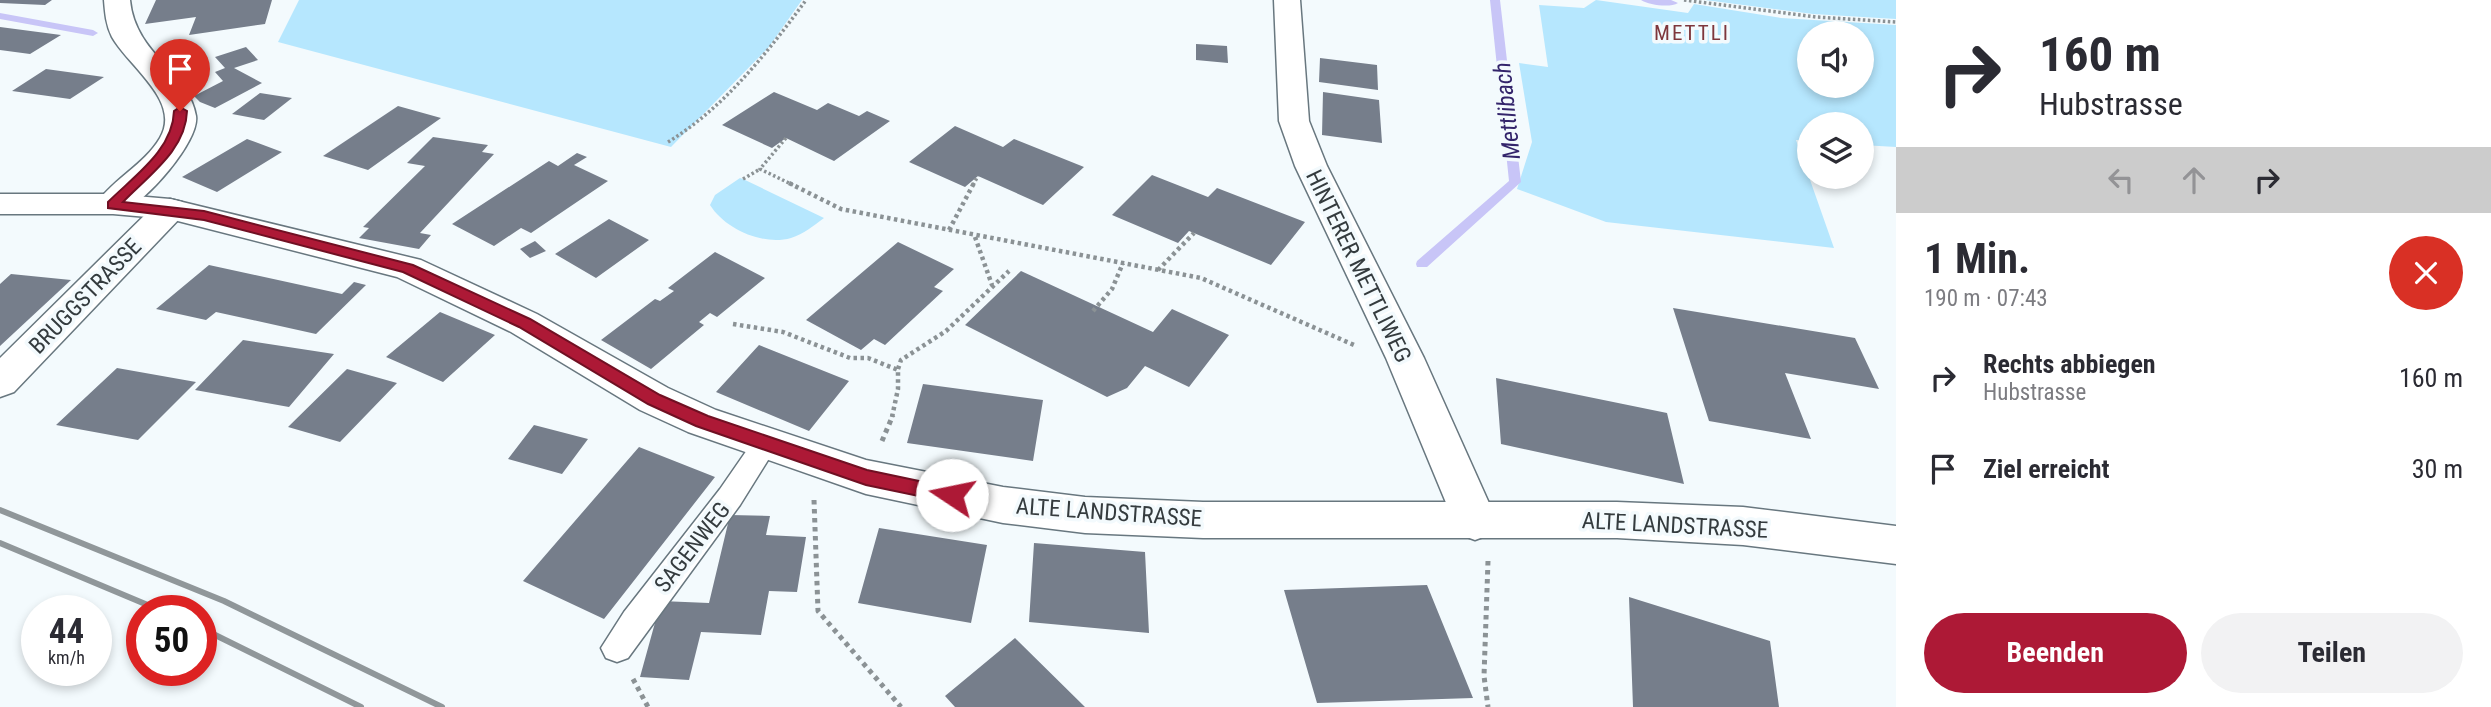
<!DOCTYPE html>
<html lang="de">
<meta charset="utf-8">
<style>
body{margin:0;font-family:"Roboto Condensed",sans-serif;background:#f2f2f3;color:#2b2b33;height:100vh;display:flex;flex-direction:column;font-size:26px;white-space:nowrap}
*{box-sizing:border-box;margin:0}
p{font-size:23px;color:#7c7c81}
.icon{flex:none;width:38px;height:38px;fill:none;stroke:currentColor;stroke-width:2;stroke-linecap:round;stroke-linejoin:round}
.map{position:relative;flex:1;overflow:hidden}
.panel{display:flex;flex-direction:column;background:#fff;width:595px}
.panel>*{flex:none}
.top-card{background:#fff;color:#2b2b33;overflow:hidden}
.fabs{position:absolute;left:1797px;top:21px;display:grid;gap:14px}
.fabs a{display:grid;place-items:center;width:77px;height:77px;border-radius:50%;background:#fff;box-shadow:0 4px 10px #0003;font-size:35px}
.speed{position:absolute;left:21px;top:595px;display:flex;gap:14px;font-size:35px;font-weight:700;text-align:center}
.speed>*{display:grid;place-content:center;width:91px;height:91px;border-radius:50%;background:#fff;box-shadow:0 4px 10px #0003;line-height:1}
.speed small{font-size:18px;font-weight:400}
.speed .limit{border:10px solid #d22;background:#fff;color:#111}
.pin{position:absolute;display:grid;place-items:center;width:60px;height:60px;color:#fff;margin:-72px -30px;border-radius:50% 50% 50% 0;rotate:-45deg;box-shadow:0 0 7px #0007}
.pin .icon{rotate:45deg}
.me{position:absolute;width:77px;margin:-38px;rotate:281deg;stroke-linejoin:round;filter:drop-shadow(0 0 5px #0008)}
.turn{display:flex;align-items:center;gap:24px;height:147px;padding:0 28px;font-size:32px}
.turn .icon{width:91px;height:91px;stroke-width:2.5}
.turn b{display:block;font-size:49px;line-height:60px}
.lanes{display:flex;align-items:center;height:66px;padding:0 28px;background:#0003;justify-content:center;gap:35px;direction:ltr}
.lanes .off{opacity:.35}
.round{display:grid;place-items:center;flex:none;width:74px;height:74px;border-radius:37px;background:#f2f2f3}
.overview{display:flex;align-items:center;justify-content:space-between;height:119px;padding:0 28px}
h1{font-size:42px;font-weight:700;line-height:52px}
.cta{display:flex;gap:14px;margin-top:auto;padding:14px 28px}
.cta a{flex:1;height:80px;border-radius:42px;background:#ad1936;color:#fff;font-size:28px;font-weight:700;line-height:80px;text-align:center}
.cta a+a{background:#f2f2f3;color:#2b2b33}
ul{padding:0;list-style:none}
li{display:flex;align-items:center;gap:21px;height:91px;padding:0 28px}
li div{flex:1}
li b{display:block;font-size:26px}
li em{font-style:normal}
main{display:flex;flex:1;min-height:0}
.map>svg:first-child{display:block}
</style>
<main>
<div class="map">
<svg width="1896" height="707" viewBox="0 0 1896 707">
<rect width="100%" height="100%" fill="#f3fafd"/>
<path fill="#b6e7fe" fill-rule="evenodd" d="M299,0H802L768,48L671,147L278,42Z
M1596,0L1688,13L1694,4L1781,18L1896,25V147L1862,145V124H1810L1809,141L1796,140L1834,248L1606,222L1517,189L1532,142L1519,63L1548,67L1539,5L1584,8ZM1810,33H1862V86H1810Z
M1705,0H1896V19L1813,14Z
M740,178L743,179L824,218C813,226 804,234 791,238C763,246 725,229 710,205L715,195Z"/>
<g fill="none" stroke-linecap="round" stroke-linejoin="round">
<path fill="#c8c5f7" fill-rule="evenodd" d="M1490,0H1500L1521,182L1427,267H1417L1416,264L1417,261L1509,181Z
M1641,0H1671L1678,3C1670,8 1649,5 1641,0Z
M0,13L93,30L98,33L93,36L0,19Z"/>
</g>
<path fill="#767e8b" d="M0,0H52L45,5L0,3Z
M156,0H272L265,24L189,35L196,17L145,24Z
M0,27L61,35L30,54L0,50Z
M1196,44L1227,46L1228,63L1196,60Z
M246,47L258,60L234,68L262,83L215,108L200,102L194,96L223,81L215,72L225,68L215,57Z
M1320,58L1377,65L1378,90L1319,82Z
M46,69L104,77L70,99L12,91Z
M774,92L817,110L828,103L859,116L867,111L890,121L834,161L786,138L772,148L722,125Z
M1323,92L1379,100L1382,143L1322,135Z
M260,93L292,98L264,120L232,114Z
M398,106L441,118L368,170L323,156Z
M955,126L1003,147L1014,139L1084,167L1043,205L978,176L965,187L909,162Z
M433,137L488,145L482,152L494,154L420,233L431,235L419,249L359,238L369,228L363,227L425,166L407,163Z
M247,139L282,152L217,192L182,177Z
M577,153L587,157L574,165L608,181L531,233L521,228L494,246L452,224L549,161L558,166Z
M1152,175L1208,197L1217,188L1305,222L1271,265L1189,231L1178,243L1112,215Z
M609,219L649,240L596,278L555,254Z
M535,241L546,251L530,258L520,249Z
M898,242L954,269L934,287L943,291L885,345L874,339L861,350L806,320Z
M715,252L765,278L717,317L710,313L699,322L704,325L651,369L601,340L655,299L660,301L674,291L668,288Z
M209,265L342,294L354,282L366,285L316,334L216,312L206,320L156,309Z
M1021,271L1153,332L1172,309L1229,335L1189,387L1145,366L1127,388L1107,397L965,325Z
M11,274L71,280L0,346V284Z
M1673,308L1855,338L1879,389L1785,373L1811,439L1709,421Z
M440,312L495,335L443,382L386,357Z
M243,340L334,354L289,407L195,390Z
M759,345L849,381L809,431L716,392Z
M117,368L196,382L138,440L56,425Z
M347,369L397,383L340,442L288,427Z
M1496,378L1667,413L1684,484L1501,444Z
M923,384L1043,400L1033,461L907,443Z
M534,425L588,439L562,474L508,459Z
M639,447L715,477L604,619L523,581Z
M730,515L770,516L766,535L806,537L797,592L769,591L761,635L701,632L689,680L640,677L661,601L709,603Z
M879,528L987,545L971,623L858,603Z
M1034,543L1145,552L1149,633L1029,622Z
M1427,585L1473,698L1317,703L1284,590Z
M1629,597L1770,641L1779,707H1633Z
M1015,638L1085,707H955L945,696Z"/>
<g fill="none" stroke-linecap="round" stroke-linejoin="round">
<defs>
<path id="lane" d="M765,434L774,437L778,444L740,505L628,658L617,662L606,658L601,648L624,612L720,489L756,437Z"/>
<path id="street" d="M104,0H130C135,55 189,72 196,116C200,141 145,203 122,212C115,215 109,213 101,211L96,204C113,179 144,165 160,138C182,101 128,66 112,37C106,25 105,13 104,0Z
M1274,0H1300L1309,121L1327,166L1424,358L1497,521L1491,534L1475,540L1459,534L1386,358L1295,166L1279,121Z
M170,199L182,202L187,209L182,216L14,392L0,397V358L158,202Z"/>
<path id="secondary" d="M0,194H113L170,199L421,260L537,314L668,388L716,410L866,460L1003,487L1085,497L1203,502H1617L1743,507L1896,526V564L1743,545L1617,538H1203L1085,533L1003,523L866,494L688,432L640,410L511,332L397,277L170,219L113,214H0Z"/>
</defs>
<use href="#lane" stroke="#68777f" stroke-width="3"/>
<use href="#street" stroke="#68777f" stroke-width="3"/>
<use href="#secondary" stroke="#68777f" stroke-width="3"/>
<path stroke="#8b9295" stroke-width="3.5" stroke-dasharray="2.5 2.5" stroke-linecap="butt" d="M1684,0L1816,17L1896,22
M786,138L760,169L793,185
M668,142C724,108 768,52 806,0
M743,179L760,169
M973,185L978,176"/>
<path stroke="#8b9295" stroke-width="4.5" stroke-dasharray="3.5 3.5" stroke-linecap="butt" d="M789,183L841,209L1201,278L1354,345
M949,230L974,183
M975,237L992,285
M1158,270L1194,233
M1093,311L1112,289L1123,263
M733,324L783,332L850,358H868L898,370V389L892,417
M898,369L901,360L946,331L1009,271"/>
<path stroke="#8b9295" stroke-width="5" stroke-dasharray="4.5 4.5" stroke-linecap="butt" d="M882,441L893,415
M814,500L818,611L901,707
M1488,561L1484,676L1488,707
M633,679L648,707"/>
<use href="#lane" fill="#fff" fill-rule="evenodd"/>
<use href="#street" fill="#fff" fill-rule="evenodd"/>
<use href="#secondary" fill="#fff" fill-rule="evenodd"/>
<path stroke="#90979a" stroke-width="6" d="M0,510L224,601L442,707
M0,543L162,611
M201,628L361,707"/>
</g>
<path fill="#ad1936" stroke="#701023" stroke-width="2" d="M180,107L187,111C186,150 149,175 123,202L204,211L413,265L530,319L660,395L708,416L867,470L952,488L961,495L952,503L866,485L696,426L648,404L519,327L403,272L204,220L108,208V202C134,176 173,150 174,111Z"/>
<g text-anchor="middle" stroke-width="7" stroke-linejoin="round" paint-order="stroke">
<g font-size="21" letter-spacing="2" fill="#7e363c" stroke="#f3fafd">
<text x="1692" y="40">METTLI</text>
</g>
<g font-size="23" fill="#343b3e" stroke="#f3fafd">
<text transform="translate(1359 266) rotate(64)" y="8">HINTERER METTLIWEG</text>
<text transform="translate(85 296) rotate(-46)" y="8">BRUGGSTRASSE</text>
<text transform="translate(1109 512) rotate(4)" y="8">ALTE LANDSTRASSE</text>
<text transform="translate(1675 525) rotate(3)" y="8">ALTE LANDSTRASSE</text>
<text transform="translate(692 547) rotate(-52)" y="8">SAGENWEG</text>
</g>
<g font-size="24" font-style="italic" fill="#33246b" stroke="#f3fafd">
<text transform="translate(1507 111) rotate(-96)" y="8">Mettlibach</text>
</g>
</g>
</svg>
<div class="fabs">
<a><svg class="icon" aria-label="sound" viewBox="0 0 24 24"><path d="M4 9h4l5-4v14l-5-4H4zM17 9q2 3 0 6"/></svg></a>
<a><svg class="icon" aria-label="layers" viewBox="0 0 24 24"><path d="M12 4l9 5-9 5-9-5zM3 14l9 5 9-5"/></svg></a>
</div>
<div class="speed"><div>44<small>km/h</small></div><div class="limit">50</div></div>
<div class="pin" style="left:180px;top:111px;background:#d93025"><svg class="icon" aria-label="arrive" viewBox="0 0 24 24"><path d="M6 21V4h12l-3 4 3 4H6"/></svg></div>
<svg class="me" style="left:952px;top:495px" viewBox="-20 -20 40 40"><circle r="19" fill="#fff"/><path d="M0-13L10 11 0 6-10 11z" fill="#ad1936"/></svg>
</div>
<section class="panel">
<div class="top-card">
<div class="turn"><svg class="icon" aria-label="right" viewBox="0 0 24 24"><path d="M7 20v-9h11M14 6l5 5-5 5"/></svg><div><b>160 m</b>Hubstrasse</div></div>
<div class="lanes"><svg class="icon off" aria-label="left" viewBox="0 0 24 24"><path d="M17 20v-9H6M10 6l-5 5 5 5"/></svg><svg class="icon off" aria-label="ahead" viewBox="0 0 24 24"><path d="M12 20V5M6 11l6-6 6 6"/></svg><svg class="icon" aria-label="right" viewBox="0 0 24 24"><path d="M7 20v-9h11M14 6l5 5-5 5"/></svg></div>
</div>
<div class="overview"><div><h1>1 Min.</h1><p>190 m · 07:43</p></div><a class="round" style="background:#d93025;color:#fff"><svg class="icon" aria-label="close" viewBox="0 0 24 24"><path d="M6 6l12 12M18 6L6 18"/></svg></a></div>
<ul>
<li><svg class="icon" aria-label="right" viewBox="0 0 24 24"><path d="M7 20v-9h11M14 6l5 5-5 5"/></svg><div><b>Rechts abbiegen</b><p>Hubstrasse</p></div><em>160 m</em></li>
<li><svg class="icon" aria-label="arrive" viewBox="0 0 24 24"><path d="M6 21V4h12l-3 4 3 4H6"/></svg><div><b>Ziel erreicht</b></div><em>30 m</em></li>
</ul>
<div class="cta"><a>Beenden</a><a>Teilen</a></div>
</section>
</main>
